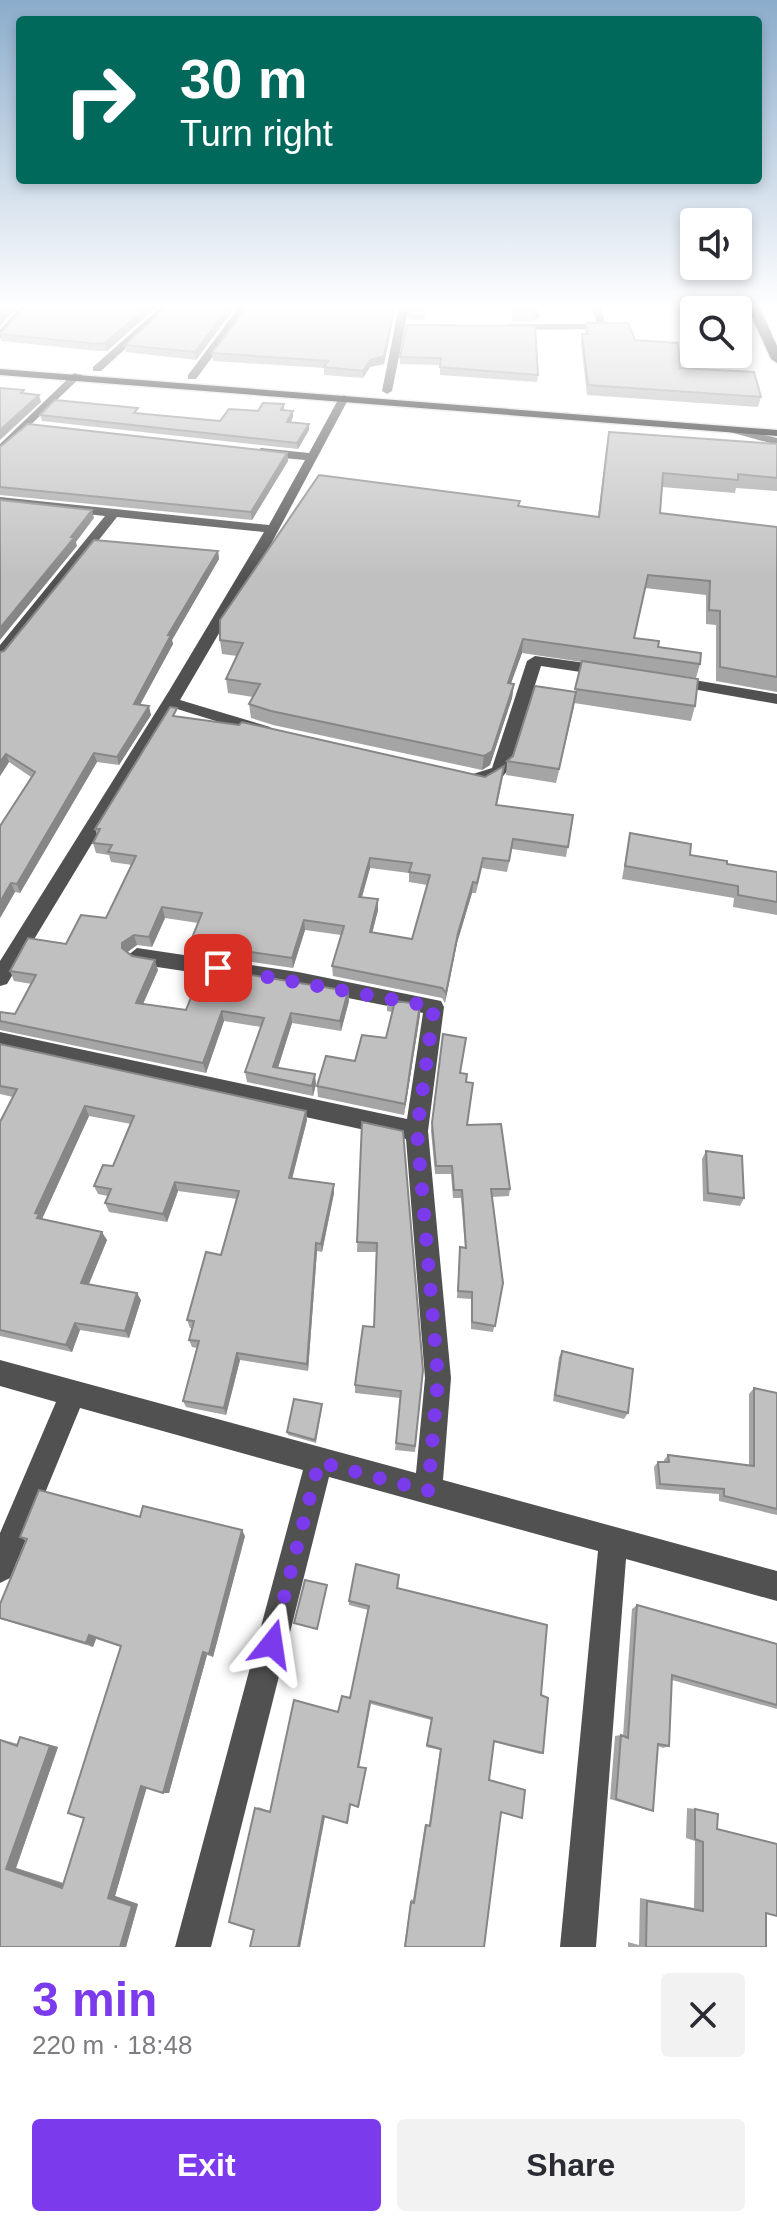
<!DOCTYPE html>
<meta charset="utf-8">
<style>
body{margin:0;font-family:Helvetica,sans-serif;background:#f2f2f3;color:#2b2b33;height:100vh;display:flex;flex-direction:column;font-size:30px;white-space:nowrap}
*{box-sizing:border-box;margin:0}
p{font-size:26px;color:#7c7c81}
.icon{flex:none;width:44px;height:44px;fill:none;stroke:currentColor;stroke-width:2;stroke-linecap:round;stroke-linejoin:round}
.map{position:relative;height:1947px;overflow:hidden}
.panel{display:flex;flex-direction:column;background:#fff;flex:1}
.panel>*{flex:none}
.guide{position:absolute;left:16px;top:16px;width:746px;height:168px;border-radius:8px;box-shadow:0 4px 12px #0003;background:#00695c;color:#fff;overflow:hidden}
.buttons{position:absolute;left:680px;top:208px;display:grid;gap:16px}
.buttons a{display:grid;place-items:center;width:72px;height:72px;border-radius:8px;background:#fff;box-shadow:0 4px 12px #0003;font-size:40px}
.pin{position:absolute;display:grid;place-items:center;width:68px;height:68px;color:#fff;margin:-34px;border-radius:16px;box-shadow:0 4px 12px #0006}
.me{position:absolute;width:88px;margin:-44px;rotate:15deg;stroke-linejoin:round;filter:drop-shadow(0 0 6px #0008)}
.turn{display:flex;align-items:center;gap:28px;height:168px;padding:0 32px;font-size:36px}
.turn .icon{width:104px;height:104px;stroke-width:2.5}
.turn b{display:block;font-size:56px;line-height:68px}
.round{display:grid;place-items:center;flex:none;width:84px;height:84px;border-radius:8px;background:#f2f2f3}
.headline{display:flex;align-items:center;justify-content:space-between;height:136px;padding:0 32px}
h1{font-size:48px;font-weight:700;line-height:60px;color:#7c3aed}
.cta{display:flex;gap:16px;margin-top:auto;padding:16px 32px}
.cta a{flex:1;height:92px;border-radius:8px;background:#7c3aed;color:#fff;font-size:32px;font-weight:700;line-height:92px;text-align:center}
.cta a+a{background:#f2f2f3;color:#2b2b33}
.map>svg:first-child{display:block}
</style>
<div class="map">
<svg width="777" height="1947" viewBox="0 0 777 1947">
<rect width="100%" height="100%" fill="#fff"/>
<g fill="none" stroke-linecap="round" stroke-linejoin="round">
<defs>
<path id="major" d="M0,369L777,430V436L0,375Z"/>
<path id="highway" d="M747,306H759L777,346V363L771,359Z"/>
</defs>
<use href="#major" stroke="#dbdbdb" stroke-width="3"/>
<use href="#highway" stroke="#dbdbdb" stroke-width="3"/>
<path fill="#515151" fill-rule="evenodd" d="M21,306H31L0,339V330Z
M162,306H172L101,371H93V367Z
M240,306H250L196,379H188V375Z
M399,306H409L392,391L387,394L382,391Z
M591,306H601L606,329L509,330L504,327L509,324H597Z
M74,373L83,375L0,454V444Z
M344,395L349,398L270,546L180,700L270,727L272,731L264,736L174,708L7,984L0,986V961L169,691L264,532L117,517L5,658L0,659V645L105,516L0,505V497L269,525L305,460L261,456L255,452L261,448L309,453L339,398Z
M734,427L777,438V445L730,432L728,430Z
M535,656L607,666L615,671L607,676L541,666L508,770L500,780L473,782V774L492,768L527,661Z
M670,676L777,694V704L665,684V678Z
M137,948L298,972L441,1001L444,1007L428,1131L451,1378L443,1480L777,1571V1601L626,1559L596,1947H560L598,1551L329,1477L211,1947H175L303,1470L80,1408L10,1578L0,1583V1533L56,1402L0,1386V1360L416,1473L425,1378L406,1139L0,1050V1032L407,1119L423,1013L298,988L137,964L127,956Z"/>
<use href="#major" fill="#000" fill-rule="evenodd"/>
<use href="#highway" fill="#000" fill-rule="evenodd"/>
</g>
<path fill="#a5a5a5" fill-rule="evenodd" d="M158,306L107,351H98L2,341L0,334Z
M236,306L196,360L126,352L125,345Z
M510,306H540L539,318L534,321H513Z
M424,307V320H409V316Z
M395,310L384,364L370,367L363,378L324,375V368L213,361L212,353Z
M586,323L635,340L680,368L761,397L758,407L587,395L581,343L582,334H585Z
M407,325L538,375L537,382L440,375V365L400,364V357Z
M284,404V410L293,417L291,422L309,424V430L298,449L42,421L40,415L139,414L220,421Z
M607,444H777V491L736,488L735,493L662,487L660,513L777,527V692L716,681V625L706,624V595L645,588L634,638L700,664L696,678L640,670L695,706L691,721L574,703L556,783L506,775L507,761L575,692L582,662L522,653L511,683L514,684L512,698L490,765L482,770L273,725L251,718L249,704L253,697L228,693L226,679L237,656L222,654L220,640L520,507L598,517Z
M0,447L287,453L288,461L252,520L0,495Z
M218,551L219,559L172,640L173,644L140,705L151,715L119,765L97,762L20,893L15,892L0,918L31,777L9,762L0,776L4,651Z
M179,717L485,777H503L497,805L573,815L566,857L512,849L507,872L482,868L476,893H472L457,943L445,1003L442,998L333,976L332,966L341,935L305,930L293,968L193,953L190,943L198,923L165,918L152,947L137,945L127,952L158,970L143,1004L186,1010L348,991L349,1001L341,1031L292,1023L278,1068L316,1084L313,1096L247,1082L245,1072L261,1027L224,1021L206,1073L0,1030V1012L15,1014L32,984L14,981L10,971L66,944L106,918L132,865L111,862L109,855L96,853L93,843L97,835L95,829ZM370,868L409,873V882L427,885L412,939L372,932L378,910V899L362,897Z
M630,833L690,855L727,864L777,872V915L733,907L734,898L622,879Z
M387,1000L420,1004V1015L404,1115L318,1097L317,1086L355,1061L386,1038L392,1012L387,1011Z
M0,1044L306,1111L307,1120L292,1178L334,1193L322,1252L317,1251L308,1371L240,1360L226,1415L186,1407L183,1401L197,1348L192,1347L189,1340L192,1328H190L187,1320L221,1255L237,1199L178,1191L167,1222L109,1212L105,1203L108,1196L98,1194L94,1186L113,1166L131,1124L89,1116L42,1219L107,1240L89,1284L141,1300L129,1338L80,1330L72,1352L0,1336V1122L13,1097L0,1094Z
M460,1073L466,1082L467,1125L510,1189L509,1196L492,1197L503,1283L493,1332L471,1329V1299L457,1298L460,1247L465,1248L461,1198H453L451,1174H435L431,1131L432,1123Z
M362,1122L423,1370L415,1452L395,1450L400,1398L355,1393V1385L374,1327L376,1252H357Z
M706,1151L744,1198L740,1206L703,1201L702,1159Z
M562,1351L628,1413L624,1419L553,1401L559,1357Z
M754,1388L777,1393V1515L719,1501V1494L656,1489L654,1467L658,1462H664V1460L668,1455L749,1465V1394Z
M322,1404V1407L316,1443L288,1435L287,1432Z
M140,1517L245,1536L213,1657L207,1655L169,1793L146,1788L115,1896L138,1904L126,1947H0V1739L18,1744L20,1737L58,1747L16,1868L64,1883L84,1818L121,1647L96,1639L93,1647L0,1619V1604L26,1541L20,1537Z
M399,1579L398,1588L541,1695L543,1753L540,1754L494,1742L489,1780L501,1813L484,1947H404L411,1899L413,1900L425,1824L429,1825L440,1750L426,1747L431,1720L371,1704L359,1767L366,1769L359,1807L351,1805L348,1823L325,1817L300,1947H250L254,1930L258,1807L270,1811L338,1712L350,1698L368,1610L349,1605V1601Z
M637,1605L777,1644V1709L672,1680L669,1746L663,1748L658,1746L653,1811L647,1810L610,1799L615,1736L621,1735L623,1736L632,1609Z
M687,1808L695,1809L717,1829L766,1913V1947H628V1942L639,1945L640,1898L694,1908L695,1841L686,1838Z"/>
<path fill="#868686" d="M10,306H18L0,326V316Z
M148,306H158L107,351L105,343Z
M230,306H236L196,360L195,352Z
M395,306L384,364L370,367L363,378V371Z
M540,306L539,318L534,321L535,309Z
M39,395L41,402L0,440V430Z
M293,411V417L287,428V422Z
M309,424V430L298,449L297,443Z
M287,453L288,461L252,520L251,512Z
M92,510L94,518L76,542L77,546L0,640V628Z
M218,551L219,559L172,640L173,644L136,712L134,704L168,635Z
M523,639L522,653L506,697L508,683Z
M514,684L512,698L490,765L482,770L484,756Z
M576,692L574,707L556,783L559,769Z
M149,706L151,715L119,765L117,757Z
M94,753L97,762L20,893L17,884Z
M6,754L9,762L0,776V762Z
M370,858V868L359,907V897Z
M473,882L472,893L457,943L445,1003L446,993L458,933Z
M11,883L15,892L0,918V902Z
M378,899V910L370,942V932Z
M162,907L165,918L152,947L149,937Z
M304,920L305,930L293,968L292,958Z
M134,935L137,945L125,954L122,948V943Z
M155,960L158,970L139,1013L136,1003Z
M348,991L349,1001L341,1031L340,1021Z
M420,1004V1015L404,1115L405,1104Z
M222,1011L224,1021L206,1073L203,1063Z
M291,1013L292,1023L275,1077L273,1067Z
M315,1074L316,1084L313,1096L312,1086Z
M85,1106L89,1116L42,1219L37,1218L35,1213Z
M306,1111L307,1120L290,1187L289,1178Z
M175,1182L178,1191L167,1222L163,1214Z
M334,1184V1193L322,1252L321,1244Z
M102,1232L107,1240L86,1291L81,1283Z
M316,1243L317,1251L308,1371L307,1364Z
M137,1293L141,1300L129,1338L125,1331Z
M75,1323L80,1330L72,1352L66,1345Z
M237,1353L240,1360L226,1415L224,1408Z
M242,1530L245,1536L213,1657L209,1654Z
M89,1635L96,1639L93,1647L86,1643Z
M203,1652L207,1655L169,1793H163Z
M20,1737L58,1747L16,1868L70,1886L62,1888L6,1869Z
M141,1786L147,1787L115,1896L138,1904L126,1947H120L108,1898Z
M323,1816H325L300,1947H298Z"/>
<path fill="#c0c0c0" stroke="#868686" stroke-width="2" fill-rule="evenodd" d="M0,306H10L0,316Z
M26,306H148L105,343L97,344L0,334Z
M168,306H230L195,352L125,345Z
M248,306H395L384,356L370,360L363,371L324,367L328,361L212,353Z
M411,306L424,307V316H409Z
M513,306H540L535,309H514Z
M586,323H628L635,340L678,343L680,368L754,372L761,397L588,385L582,334H588Z
M407,325L535,326L538,375L440,367L441,358L400,357Z
M0,388L24,390L21,393L39,395L0,430Z
M55,400L138,408L134,413L220,421L229,409L258,411L263,403L284,404L281,410L293,411L287,422L309,424L297,443L40,415Z
M28,424L287,453L251,512L0,487V447Z
M609,432L777,444V478L738,474V480L663,473L660,513L777,527V677L720,667V611L709,610L710,581L648,575L634,638L659,641L658,647L701,653L700,664L523,639L508,683L514,684L492,751L484,756L271,711L249,704L260,684L226,679L243,643L220,640V620L319,475L520,501L518,506L599,517Z
M0,500L92,510L71,537L74,538L0,628Z
M94,540L218,551L168,635H171L134,704L149,706L117,757L94,753L17,884L11,883L0,902V826L35,772L6,754L0,762V652L4,651Z
M582,661L698,679L695,706L575,689Z
M535,686L576,692L559,769L507,761L513,756Z
M170,707L177,708L173,716L239,725L242,722L485,777L504,766L496,805L573,815L568,847L513,839L509,861L483,858L477,883L473,882L458,933L446,993L442,988L332,966L344,926L304,920L292,958L190,943L202,913L162,907L149,937L134,935L122,943V948L132,956L155,960L136,1003L186,1010L203,967L348,991L340,1021L291,1013L273,1067L315,1074L312,1086L245,1072L264,1018L222,1011L203,1063L0,1021V1012L15,1014L36,975L10,971L28,938L66,944L81,915L106,918L136,856L108,852L112,845L93,843L100,829H95ZM370,858L412,863L409,872L430,875L412,939L370,932L378,899L359,897Z
M630,833L691,844L690,855L727,861V864L777,872V902L738,895V886L625,866Z
M387,1000L420,1004L405,1104L317,1086L326,1056L355,1061L362,1035L386,1038L395,1001Z
M443,1034L466,1038L460,1073L467,1074L466,1082L473,1083L467,1125L501,1124L510,1189H491L503,1283L495,1326L472,1322V1292L458,1291L460,1247L466,1248L462,1190H454L452,1166H436L432,1123Z
M0,1044L306,1111L289,1178L334,1184L321,1244L316,1243L307,1364L237,1353L224,1408L183,1401L199,1341L189,1340L194,1321L187,1320L206,1252L221,1255L239,1191L175,1182L163,1214L105,1203L111,1189L94,1186L103,1165L113,1166L134,1116L85,1106L35,1213L39,1214L37,1218L102,1232L81,1283L137,1293L125,1331L75,1323L66,1345L0,1330V1122L17,1089L0,1086Z
M362,1122L403,1131L423,1370L415,1446L396,1443L401,1391L355,1385L363,1326L374,1327L377,1243L357,1242Z
M706,1151L742,1156L744,1198L708,1193Z
M562,1351L633,1369L628,1413L555,1395Z
M754,1388L777,1393V1509L724,1496V1489L660,1484L658,1462H669L668,1455L754,1466Z
M294,1399L322,1404L315,1440L287,1432Z
M39,1490L140,1517L143,1506L242,1530L209,1654L203,1652L163,1793L141,1786L108,1898L132,1906L120,1947H0V1740L17,1746L20,1737L50,1746L6,1869L62,1888L84,1818L68,1813L121,1646L89,1635L86,1643L0,1618V1604L27,1539L20,1537Z
M356,1564L399,1575L397,1588L547,1625L541,1695L548,1698L543,1753L494,1741L489,1780L525,1790L522,1818L501,1812L484,1947H405L411,1902L414,1903L426,1825L430,1826L441,1749L427,1745L432,1718L370,1701L358,1767L366,1768L358,1807L350,1804L347,1823L323,1816L298,1947H250L254,1930L229,1922L255,1808L270,1812L294,1700L338,1712L342,1696L350,1698L369,1606L349,1601Z
M305,1580L327,1585L317,1629L294,1623Z
M637,1605L777,1644V1705L672,1675L669,1746L658,1744L653,1811L616,1799L621,1735L628,1738Z
M695,1809L718,1814L717,1829L777,1844V1916L766,1913V1947H646L647,1901L703,1911V1842L695,1839Z"/>
<linearGradient id="sky" x2="0" y2="1"><stop stop-color="#8baccb"/><stop offset="0.53" stop-color="#fff"/><stop offset="1" stop-color="#fff" stop-opacity="0"/></linearGradient>
<rect width="777" height="578" fill="url(#sky)"/>
<g fill="none" stroke-linecap="round" stroke-linejoin="round">
<path stroke="#7c3aed" stroke-width="14" stroke-dasharray="0 25.2" d="M218,968L434,1007L417,1131L438,1378L428,1491L319,1462L272,1644"/>
</g>
</svg>
<div class="buttons">
<a><svg class="icon" aria-label="sound" viewBox="0 0 24 24"><path d="M4 9h4l5-4v14l-5-4H4zM17 9q2 3 0 6"/></svg></a>
<a><svg class="icon" aria-label="search" viewBox="0 0 24 24"><circle cx="10" cy="10" r="6"/><path d="M15 15l6 6"/></svg></a>
</div>
<div class="pin" style="left:218px;top:968px;background:#d93025"><svg class="icon" aria-label="arrive" viewBox="0 0 24 24"><path d="M6 21V4h12l-3 4 3 4H6"/></svg></div>
<svg class="me" style="left:272px;top:1644px" viewBox="-20 -20 40 40"><path d="M0-17L14 15 0 8-14 15z" fill="#7c3aed" stroke="#fff" stroke-width="4"/></svg>
<div class="guide">
<div class="turn"><svg class="icon" aria-label="right" viewBox="0 0 24 24"><path d="M7 20v-9h11M14 6l5 5-5 5"/></svg><div><b>30 m</b>Turn right</div></div>
</div>
</div>
<section class="panel">
<div class="headline"><div><h1>3 min</h1><p>220 m · 18:48</p></div><a class="round"><svg class="icon" aria-label="close" viewBox="0 0 24 24"><path d="M6 6l12 12M18 6L6 18"/></svg></a></div>
<div class="cta"><a>Exit</a><a>Share</a></div>
</section>
